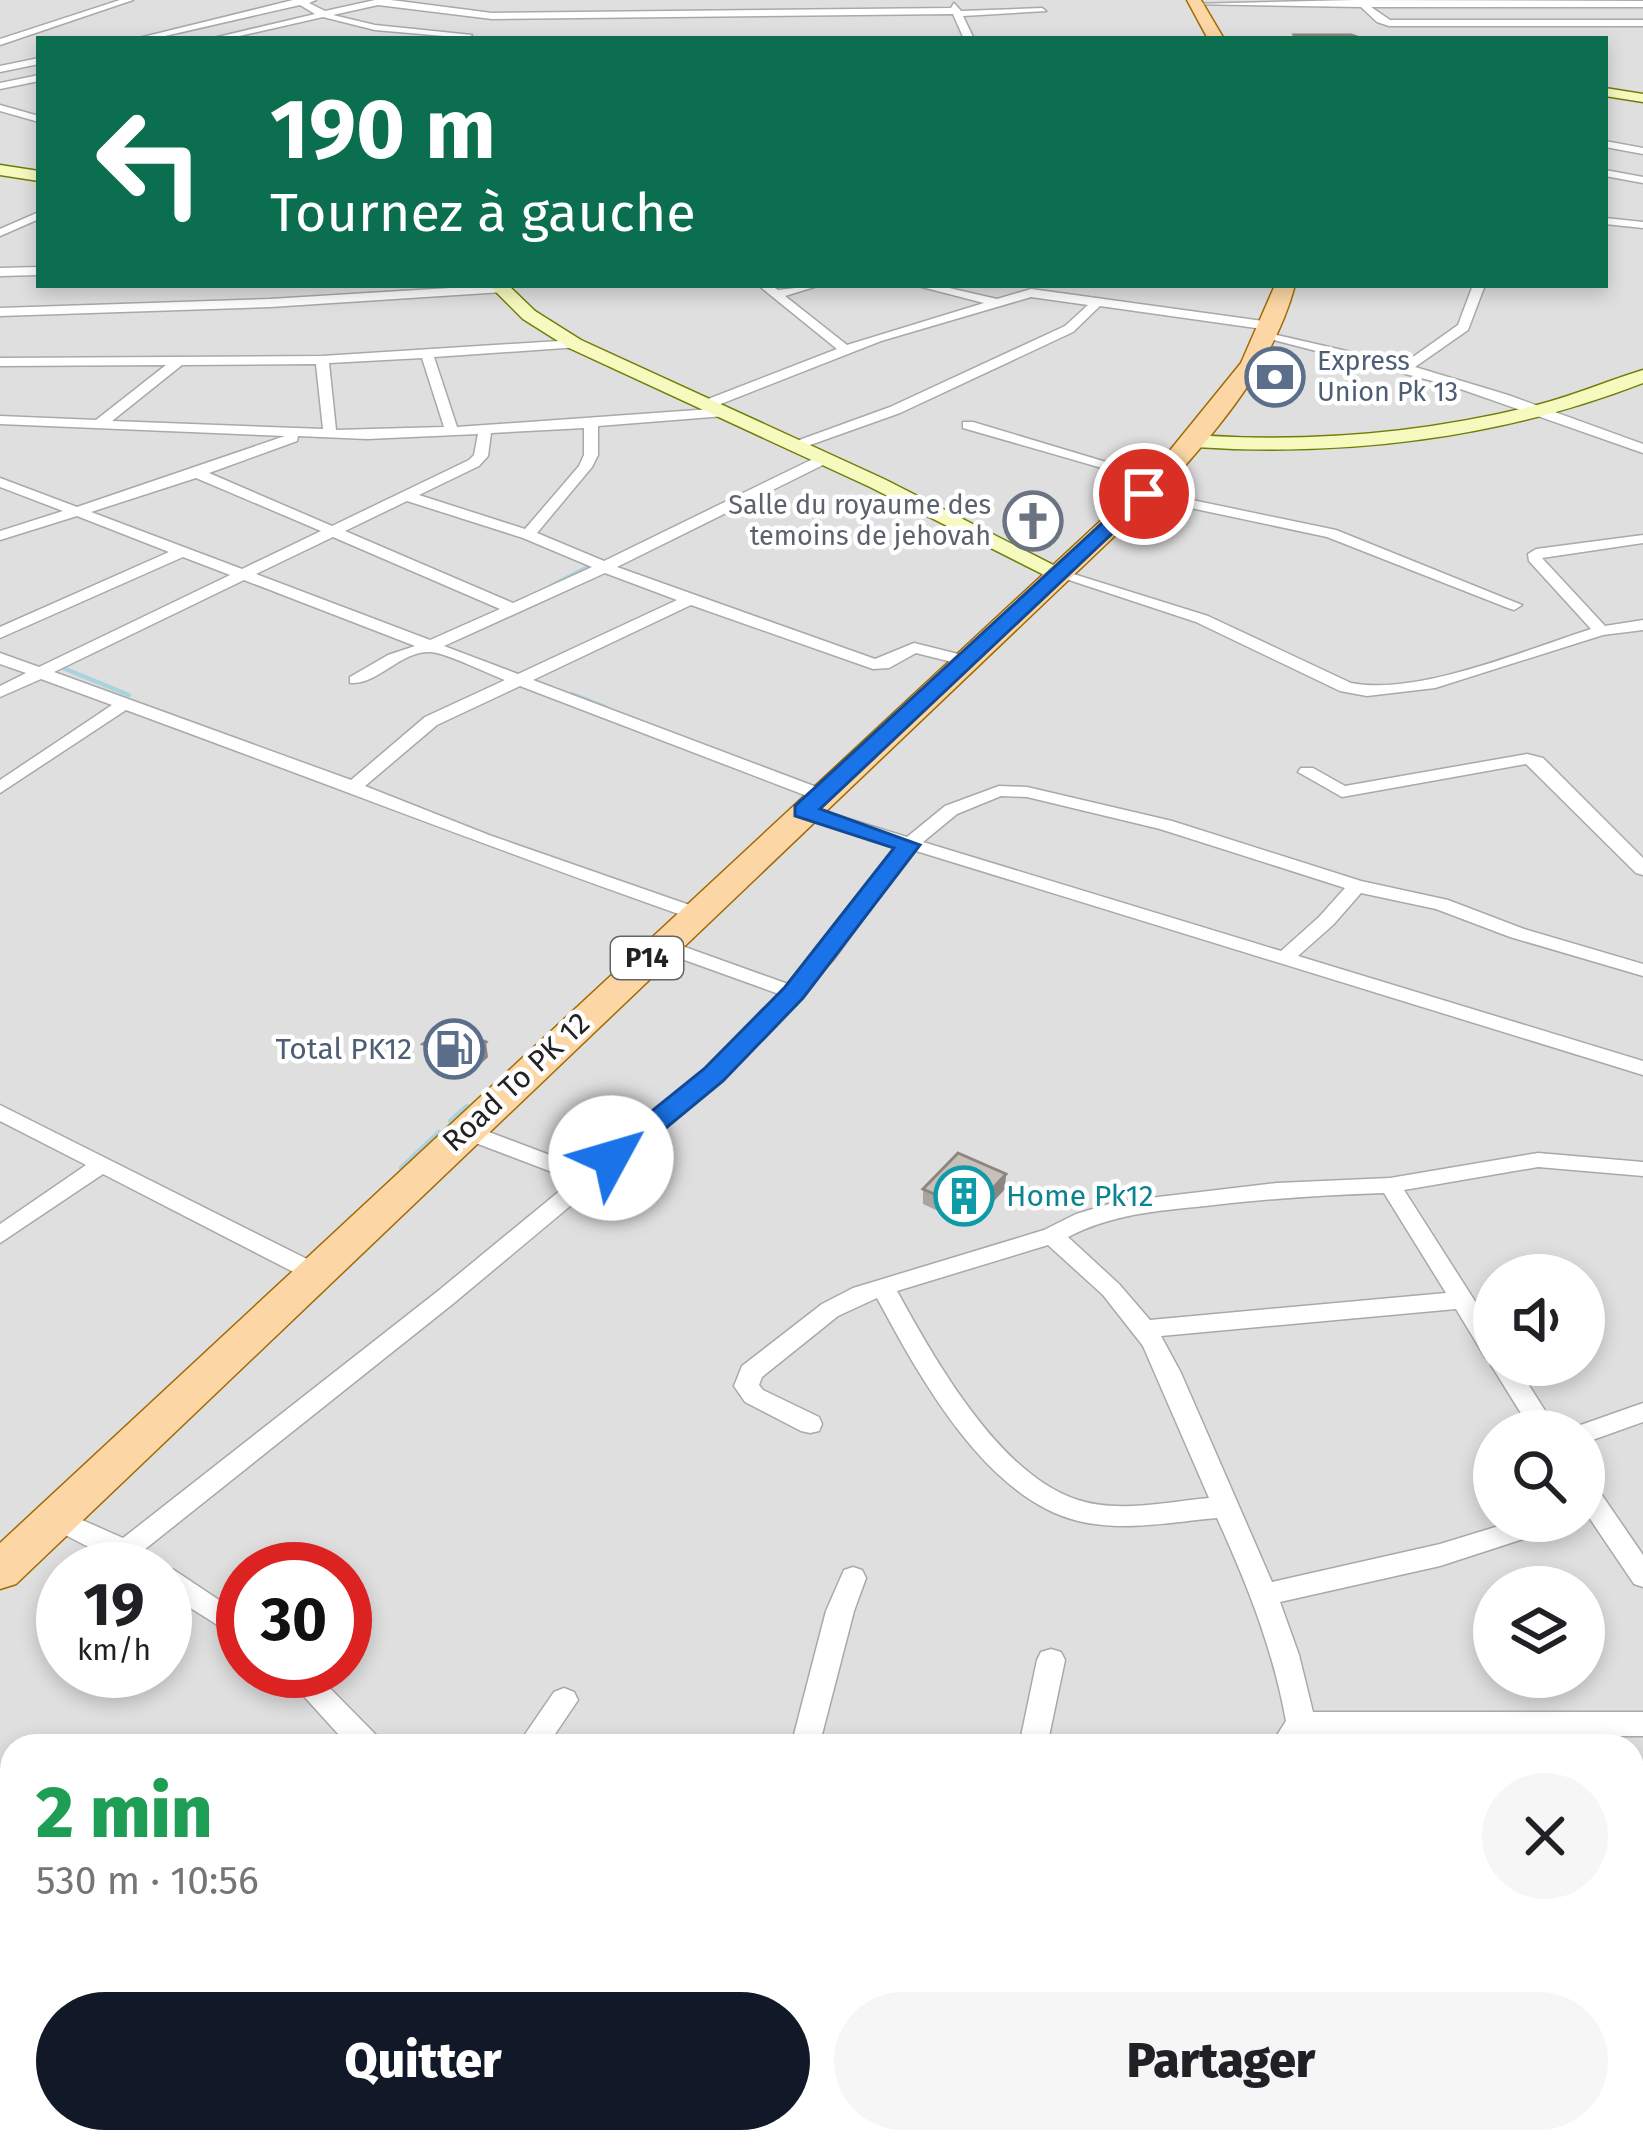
<!DOCTYPE html>
<html lang="fr">
<meta charset="utf-8">
<style>
body{margin:0;font-family:"Fira Sans",sans-serif;background:#f6f6f6;color:#202124;height:100vh;display:flex;flex-direction:column;font-size:45px;white-space:nowrap}
*{box-sizing:border-box;margin:0}
p{font-size:39px;color:#757577}
.icon{flex:none;width:66px;height:66px;fill:none;stroke:currentColor;stroke-width:2;stroke-linecap:round;stroke-linejoin:round}
.map{position:relative;flex:1;overflow:hidden}
.panel{position:absolute;left:0px;top:1734px;width:1644px;height:420px;display:flex;flex-direction:column;background:#fff;border-radius:36px 36px 0 0;box-shadow:0 6px 18px #0003}
.panel>*{flex:none}
.banner{position:absolute;left:36px;top:36px;width:1572px;height:252px;border-radius:0px;box-shadow:0 6px 18px #0003;background:#0b6e4f;color:#fff;overflow:hidden}
.controls{position:absolute;left:1473px;top:1254px;display:grid;gap:24px}
.controls a{display:grid;place-items:center;width:132px;height:132px;border-radius:50%;background:#fff;box-shadow:0 6px 18px #0003;font-size:60px}
.speed{position:absolute;left:36px;top:1542px;display:flex;gap:24px;font-size:60px;font-weight:700;text-align:center}
.speed>*{display:grid;place-content:center;width:156px;height:156px;border-radius:50%;background:#fff;box-shadow:0 6px 18px #0003;line-height:1}
.speed small{font-size:30px;font-weight:400}
.speed .limit{border:18px solid #d22;background:#fff;color:#111}
.pin{position:absolute;display:grid;place-items:center;width:102px;height:102px;color:#fff;margin:-51px;border:6px solid #fff;border-radius:50%;box-shadow:0 3px 12px #0007}
.me{position:absolute;width:132px;margin:-66px;rotate:51deg;stroke-linejoin:round;filter:drop-shadow(0 0 9px #0008)}
.turn{display:flex;align-items:center;gap:42px;height:252px;padding:0 36px;font-size:54px}
.turn .icon{width:156px;height:156px;stroke-width:2.5}
.turn b{display:block;font-size:84px;line-height:102px}
.round{display:grid;place-items:center;flex:none;width:126px;height:126px;border-radius:63px;background:#f6f6f6}
.headline{display:flex;align-items:center;justify-content:space-between;height:204px;padding:0 36px}
h1{font-size:72px;font-weight:800;line-height:90px;color:#1e9e55}
.cta{display:flex;gap:24px;margin-top:auto;padding:24px 36px}
.cta a{flex:1;height:138px;border-radius:72px;background:#111827;color:#fff;font-size:48px;font-weight:800;line-height:138px;text-align:center}
.cta a+a{background:#f6f6f6;color:#202124}
.map>svg:first-child{display:block}
</style>
<div class="map">
<svg width="1643" height="2154" viewBox="0 0 1643 2154">
<rect width="100%" height="100%" fill="#f2efe9"/>
<path fill="#e0dfdf" fill-rule="evenodd" d="M0,0H1643V2154H0ZM39,39H1605V285H39ZM1494,1275H1584V1365H1494ZM1494,1431H1584V1521H1494ZM63,1569H165V1671H63ZM243,1569H345V1671H243ZM1494,1587H1584V1677H1494ZM12,1746H1632V2142H12Z"/>
<g fill="none" stroke-linecap="round" stroke-linejoin="round">
<path stroke="#aad3df" stroke-width="4.5" d="M551,586L590,566
M63,668L129,695
M572,694L605,707"/>
<path stroke="#aad3df" stroke-width="6" d="M451,1121L467,1107
M402,1168L439,1133"/>
<defs>
<path id="street" d="M120,0H133L0,45V39Z
M293,0H316L309,3L325,11L375,0H391L492,13L951,8L954,3L961,11L1042,8L1046,11L963,16L974,39H964L953,14L492,19L378,5L333,15L375,25L472,35L467,38L375,30L323,17L226,39H209L315,14L300,5L152,39H135Z
M1355,0L1643,1V7H1371L1390,20H1643V26H1389L1377,22L1361,7L1192,4Z
M39,58V64L0,72V66Z
M39,75V81L0,89V83Z
M0,105L39,116V122L0,111Z
M1605,141L1643,148V154L1605,147Z
M1605,170L1643,177V183L1605,176Z
M39,212V219L0,236V229Z
M1605,218L1643,222V228L1605,224Z
M39,267V275L0,276V268Z
M499,285L503,286V292L270,307L0,316V308L270,299Z
M758,285H771L778,290L821,285L785,296L847,345L984,303L914,285H936L997,299L1031,289L1270,322L1276,326L1270,330L1100,306L1073,332L900,413L796,450L789,446L791,443L890,407L1065,326L1088,305L1031,297L881,341L713,407H703V401L837,349Z
M1473,285H1485L1468,330L1415,367L1508,395L1643,444V453L1452,386L1258,336L1264,332L1403,364L1458,325Z
M575,340L581,344L579,347L434,357L457,427L725,408L732,412L725,416L598,426V455L592,467L537,533L604,561L819,456H829V462L617,567L875,659L914,643L974,658L976,661L968,666L916,653L889,668L873,669L691,605L533,680L827,791V799H815L520,686L437,725L365,786L489,835L701,909L704,913L701,917H687C499,851 314,779 126,710L0,793V780L112,705L41,679L0,697V686L26,673L0,664V653L39,667L230,575L183,557L0,638V627L169,552L77,516L0,540V531L63,511L0,487V478L77,507L285,436L0,424V416L96,420L166,365L0,366V358L322,356ZM422,358L444,427L336,430L329,363ZM316,364L323,429L112,421L182,365ZM584,428V455L579,466L525,529L419,495L479,466L488,456L491,433ZM478,434L474,455L469,460L332,526L209,473L297,441L298,436L367,439ZM196,478L321,531L242,569L91,512ZM407,501L523,538L592,567L513,603L345,531ZM333,537L500,609L430,640L256,574ZM605,573L677,600L518,674L444,646ZM244,580L415,646L388,655L350,677V683C378,685 401,650 431,652C447,653 488,674 505,680L425,717L351,780L54,672Z
M963,422H973L1166,480L1154,483L963,428Z
M1144,490L1336,530L1522,605L1514,610L1508,608L1327,537L1139,497V491Z
M1643,535V543L1542,558L1605,626L1643,620V630L1603,635L1435,688L1367,696L1340,691L1196,622L1054,575L1067,572L1208,616L1351,683C1418,696 1525,650 1591,629L1529,561L1528,554L1536,549Z
M1527,754L1543,758L1643,858V875L1636,873L1526,764L1342,797L1298,772L1301,768H1313L1345,786Z
M999,786L1027,787L1172,821L1361,881L1448,900L1524,929L1643,964V976L1510,937L1436,909L1361,893L1333,925L1298,956L1643,1061V1075L913,850L834,959L721,1080L454,1303L144,1550L165,1567L174,1570L243,1616V1641L165,1592V1569H131L46,1525L42,1518L46,1511L55,1508L123,1538L438,1291L573,1180L457,1136L454,1131L457,1126H473L587,1169L707,1070L779,994L654,949L651,945L654,941H668L788,984L820,951L898,846L798,815L795,811L798,807H810L907,837L945,806ZM1001,796L1027,797L1160,829L1345,888L1319,917L1281,951L923,842L957,814Z
M0,1105L323,1267L327,1273L323,1279H307L103,1174L0,1243V1224L86,1165L0,1121Z
M1538,1153L1643,1162V1176L1538,1167L1404,1190L1494,1331V1365H1516L1558,1431H1532L1491,1365L1494,1360L1485,1357L1456,1309L1161,1336L1181,1373L1272,1582L1440,1544L1515,1521H1561L1557,1528L1440,1566L1280,1602L1299,1655L1313,1712H1643V1736H1308L1301,1746H1270L1286,1721C1273,1649 1247,1584 1217,1518C1171,1522 1123,1532 1078,1521C985,1498 919,1376 877,1298L838,1316L762,1377L759,1385L763,1390L819,1417L822,1424L819,1431L810,1433L801,1431L745,1402L734,1386L742,1366L822,1304L853,1288L1044,1230L1076,1214L1116,1202L1277,1183L1390,1178ZM1384,1193L1446,1293L1150,1320L1119,1284L1068,1237C1112,1214 1156,1211 1205,1206C1264,1199 1324,1195 1384,1193ZM1048,1245L1103,1295L1143,1346L1209,1498C1167,1502 1118,1513 1078,1500C999,1475 935,1360 897,1291Z
M1643,1403V1422L1584,1443V1431H1573L1575,1427Z
M1584,1479L1593,1482L1643,1555V1587L1634,1584L1584,1510Z
M853,1567L862,1570L866,1578L854,1611L819,1746H791L826,1611L844,1570Z
M1051,1649L1061,1652L1065,1660L1047,1746H1019L1037,1660L1041,1652Z
M281,1671H313L378,1737L382,1746H349Z
M564,1688L574,1692L578,1700L547,1746H517L554,1692Z
M1632,1865L1643,1866V1894L1632,1893Z
M1632,2097L1643,2098V2130L1632,2129Z
M1217,2142H1270L1274,2150L1272,2154H1223Z"/>
<path id="secondary" d="M1605,88L1643,94V102L1605,96Z
M0,165L39,171V181L0,175Z
M489,285H508L535,311L581,340L884,479L1073,575L1062,582L1054,580L870,487L569,348L523,319Z
M1643,370V383C1502,438 1346,457 1195,447L1185,441L1195,435C1310,443 1425,433 1537,405C1573,396 1607,381 1643,370Z
M0,1903L12,1907V2005L0,2000Z
M12,2124V2142H49V2154H1V2142Z"/>
<path id="primary" d="M1187,0H1201L1224,39H1208Z
M1275,285H1295C1274,363 1221,426 1168,485L16,1584L0,1589V1543L1150,475L1241,363Z"/>
</defs>
<use href="#street" stroke="#a9a9a9" stroke-width="3"/>
<use href="#secondary" stroke="#707d05" stroke-width="3"/>
<use href="#primary" stroke="#a06b00" stroke-width="3"/>
<use href="#street" fill="#fff" fill-rule="evenodd"/>
<use href="#secondary" fill="#f7fabf" fill-rule="evenodd"/>
<use href="#primary" fill="#fcd6a4" fill-rule="evenodd"/>
</g>
<path fill="#aba49e" d="M423,1044L488,1057L472,1072L425,1058Z
M923,1189H1005L971,1226L923,1204Z"/>
<path fill="#8b8681" d="M486,1042L488,1057L472,1072L470,1058Z
M1006,1174L1005,1189L971,1226L972,1211Z"/>
<path fill="#c7bfb8" stroke="#8b8681" stroke-width="3" d="M1294,35H1351L1363,39H1296Z
M448,1026L486,1042L470,1058L423,1044Z
M958,1153L1006,1174L972,1211L923,1189Z"/>
<path fill="#1a73e8" stroke="#114b97" stroke-width="3" d="M1138,490L1154,494L820,809L920,845L803,998L723,1081L621,1165H601L597,1158L601,1152L704,1069L785,987L894,848L795,816V806Z"/>
<defs>
<symbol id="bank-ring" viewBox="-11 -11 22 22"><circle r="9.5" fill="#fff" stroke="#5c6f8a" stroke-width="1.5"/><path d="M-6-4H6V4H-6ZM0-2.3a2.3 2.3 0 1 0 0 4.6a2.3 2.3 0 1 0 0-4.6Z" fill="#5c6f8a"/></symbol>
<symbol id="church-ring" viewBox="-11 -11 22 22"><circle r="9.5" fill="#fff" stroke="#6b7280" stroke-width="1.5"/><path d="M-1.2-6h2.4v3.5h3.3v2.4h-3.3V6h-2.4V-.1h-3.3v-2.4h3.3Z" fill="#6b7280"/></symbol>
<symbol id="fuel-ring" viewBox="-11 -11 22 22"><circle r="9.5" fill="#fff" stroke="#5c6f8a" stroke-width="1.5"/><path d="M-5.5-6h7V0h2V4h1.3V-2.5L3-4.5l.8-.8L6-3V5H2.5V1h-1V6h-7ZM-4.2-4.7v3.2H.2V-4.7Z" fill="#5c6f8a"/></symbol>
<symbol id="building-ring" viewBox="-11 -11 22 22"><circle r="9.5" fill="#fff" stroke="#0f9aa8" stroke-width="1.5"/><path d="M-4-6H4V6H1V3H-1V6H-4ZM-2.5-4.3h1.7v1.8h-1.7ZM.8-4.3h1.7v1.8H.8ZM-2.5-1h1.7V.8h-1.7ZM.8-1h1.7V.8H.8Z" fill="#0f9aa8"/></symbol>
</defs>
<g fill-rule="evenodd">
<use href="#bank-ring" x="1242" y="344" width="66" height="66"/>
<use href="#church-ring" x="1000" y="488" width="66" height="66"/>
<use href="#fuel-ring" x="421" y="1016" width="66" height="66"/>
<use href="#building-ring" x="931" y="1163" width="66" height="66"/>
</g>
<g text-anchor="middle" stroke-width="9" stroke-linejoin="round" paint-order="stroke">
<g font-size="27" fill="#4e5e75" stroke="#fff" text-anchor="start">
<text x="1317" y="370">Express<tspan x="1317" dy="31">Union Pk 13</tspan></text>
</g>
<g font-size="27" fill="#5b616d" stroke="#fff" text-anchor="end">
<text x="991" y="514">Salle du royaume des<tspan x="991" dy="31">temoins de jehovah</tspan></text>
</g>
<rect fill="#fff" stroke="#646464" stroke-width="3" x="611" y="937" width="72" height="42" rx="9"/>
<g font-size="27" font-weight="bold" fill="#222">
<text x="647" y="967">P14</text>
</g>
<g font-size="30" fill="#4e5e75" stroke="#fff" text-anchor="end">
<text x="412" y="1059">Total PK12</text>
</g>
<g font-size="30" fill="#222" stroke="#fff">
<text transform="translate(516 1082) rotate(-43)" y="10">Road To PK 12</text>
</g>
<g font-size="30" fill="#0d838f" stroke="#fff" text-anchor="start">
<text x="1006" y="1206">Home Pk12</text>
</g>
</g>
</svg>
<div class="controls">
<a><svg class="icon" aria-label="sound" viewBox="0 0 24 24"><path d="M4 9h4l5-4v14l-5-4H4zM17 9q2 3 0 6"/></svg></a>
<a><svg class="icon" aria-label="search" viewBox="0 0 24 24"><circle cx="10" cy="10" r="6"/><path d="M15 15l6 6"/></svg></a>
<a><svg class="icon" aria-label="layers" viewBox="0 0 24 24"><path d="M12 4l9 5-9 5-9-5zM3 14l9 5 9-5"/></svg></a>
</div>
<div class="speed"><div>19<small>km/h</small></div><div class="limit">30</div></div>
<div class="pin" style="left:1144px;top:494px;background:#d93025"><svg class="icon" aria-label="arrive" viewBox="0 0 24 24"><path d="M6 21V4h12l-3 4 3 4H6"/></svg></div>
<svg class="me" style="left:611px;top:1158px" viewBox="-20 -20 40 40"><circle r="19" fill="#fff"/><path d="M0-13L10 11 0 6-10 11z" fill="#1a73e8"/></svg>
<div class="banner">
<div class="turn"><svg class="icon" aria-label="left" viewBox="0 0 24 24"><path d="M17 20v-9H6M10 6l-5 5 5 5"/></svg><div><b>190 m</b>Tournez à gauche</div></div>
</div>
<section class="panel">
<div class="headline"><div><h1>2 min</h1><p>530 m · 10:56</p></div><a class="round"><svg class="icon" aria-label="close" viewBox="0 0 24 24"><path d="M6 6l12 12M18 6L6 18"/></svg></a></div>
<div class="cta"><a>Quitter</a><a>Partager</a></div>
</section>
</div>
